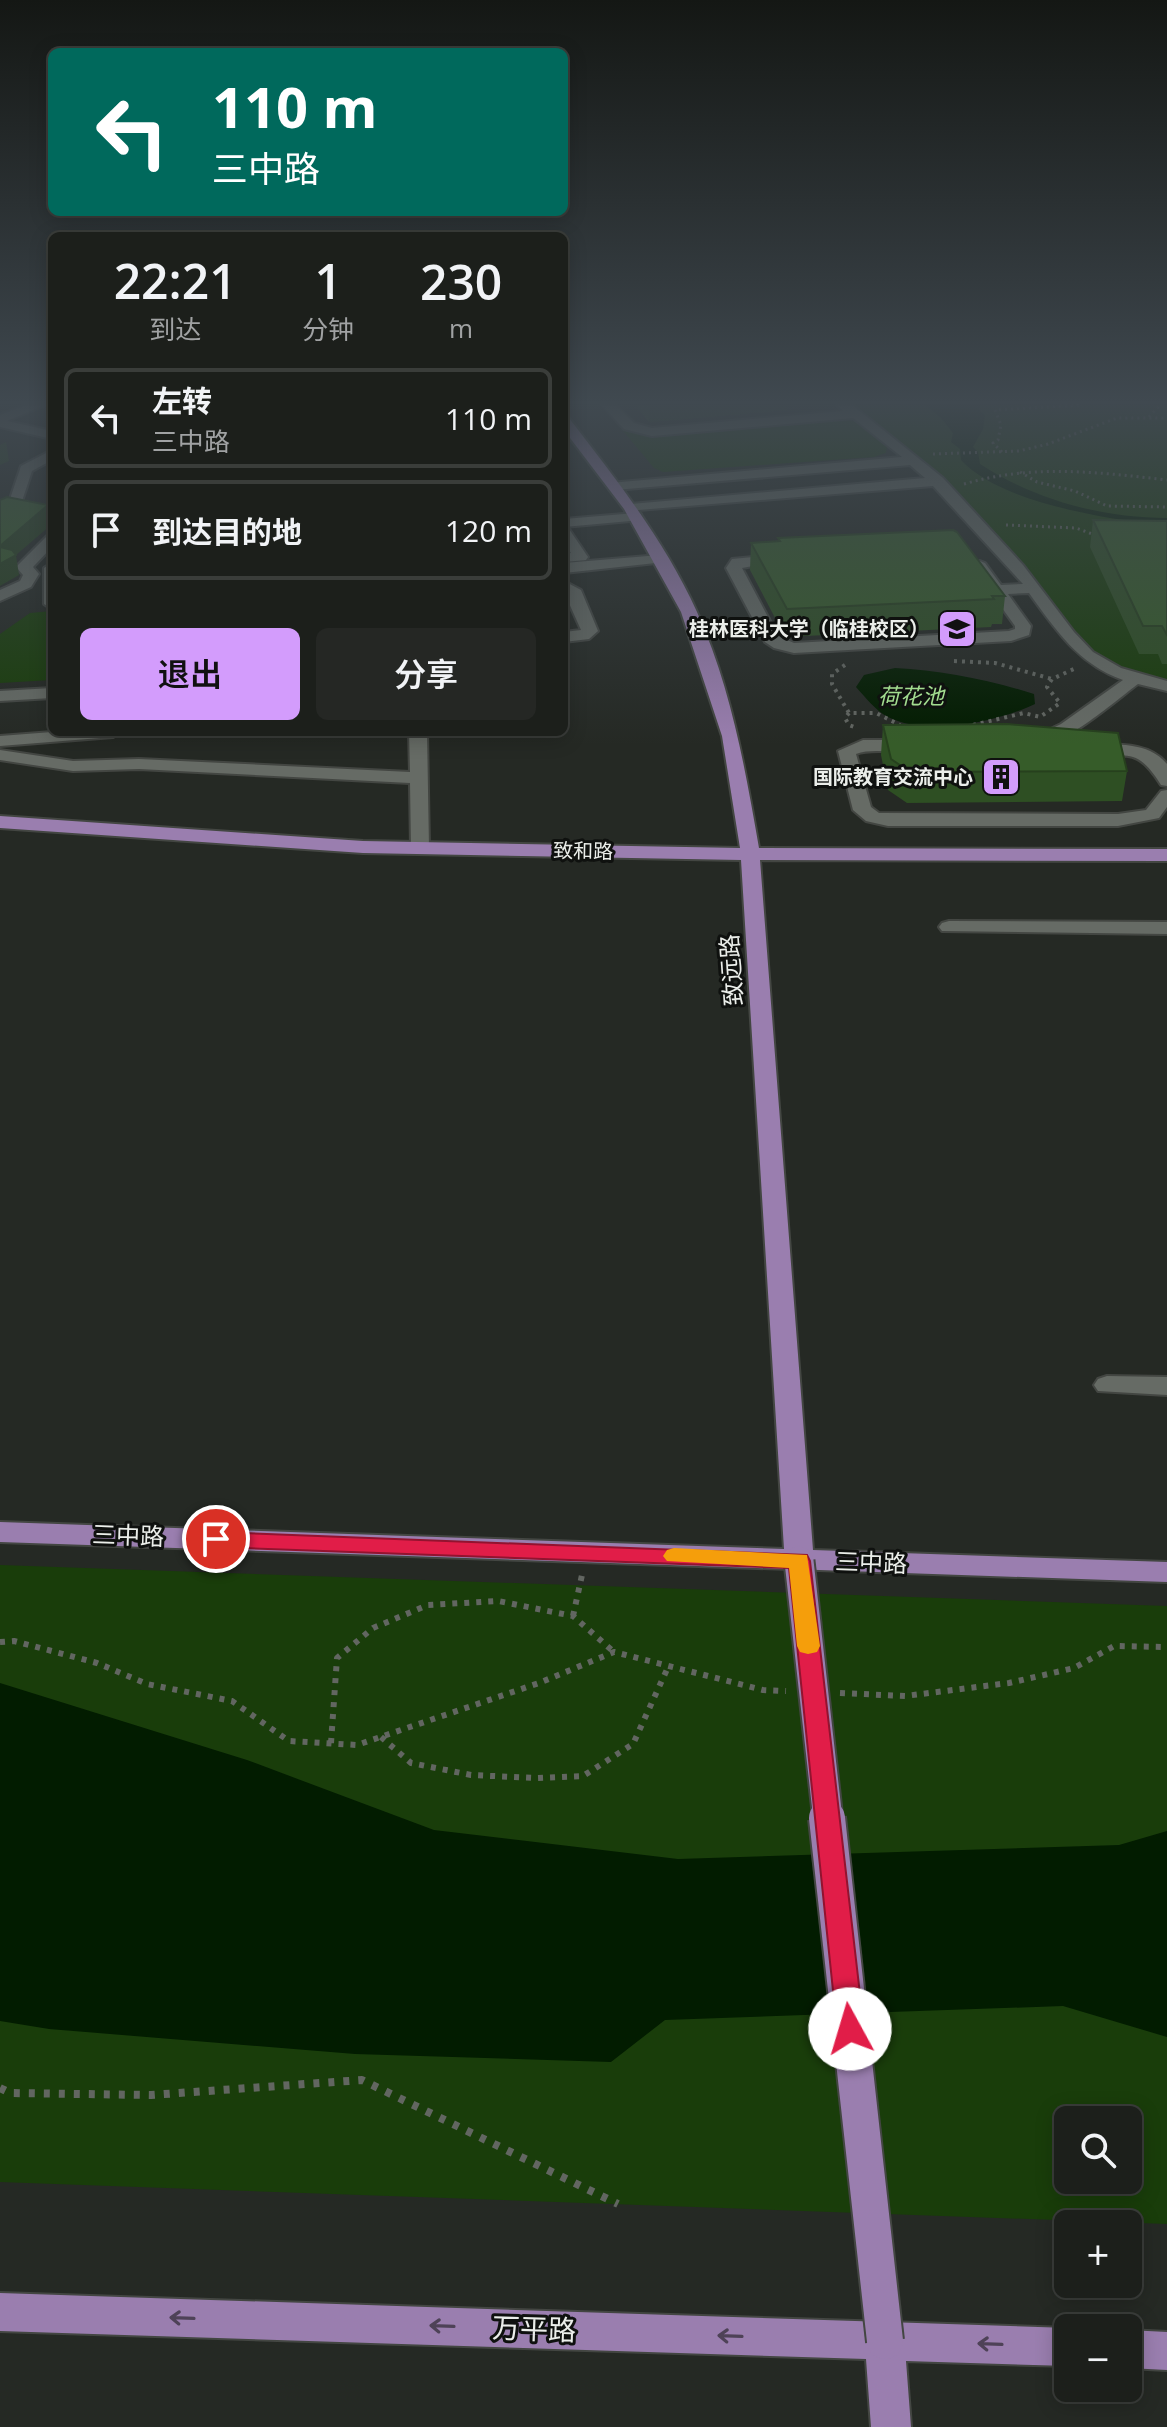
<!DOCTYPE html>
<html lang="zh">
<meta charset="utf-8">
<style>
body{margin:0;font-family:"Open Sans","Noto Sans SC",sans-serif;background:#252724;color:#f1f3f6;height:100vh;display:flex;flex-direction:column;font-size:30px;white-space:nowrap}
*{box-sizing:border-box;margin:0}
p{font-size:26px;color:#a0a2a3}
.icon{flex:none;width:44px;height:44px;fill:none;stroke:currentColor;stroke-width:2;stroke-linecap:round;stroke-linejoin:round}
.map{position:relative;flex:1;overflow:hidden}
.side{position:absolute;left:48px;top:232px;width:520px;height:504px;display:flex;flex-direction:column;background:#1c1f1b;border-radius:12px;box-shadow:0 4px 20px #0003,0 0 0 2px #3a3d3a}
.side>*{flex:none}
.banner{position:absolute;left:48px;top:48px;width:520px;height:168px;border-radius:12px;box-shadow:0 4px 20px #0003,0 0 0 2px #3a3d3a;background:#00695c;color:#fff;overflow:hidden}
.fabs{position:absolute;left:1054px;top:2106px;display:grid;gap:16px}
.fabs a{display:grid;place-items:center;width:88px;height:88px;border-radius:12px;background:#1c1f1b;box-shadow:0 4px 20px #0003,0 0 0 2px #3a3d3a;font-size:40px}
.pin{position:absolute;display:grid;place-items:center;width:68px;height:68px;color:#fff;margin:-34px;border:4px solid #fff;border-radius:50%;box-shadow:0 2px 8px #0007}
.me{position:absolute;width:88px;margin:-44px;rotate:354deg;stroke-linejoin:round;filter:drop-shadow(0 0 6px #0008)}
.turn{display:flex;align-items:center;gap:28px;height:168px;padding:0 32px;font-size:36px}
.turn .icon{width:104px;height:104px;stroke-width:2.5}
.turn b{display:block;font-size:56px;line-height:68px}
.eta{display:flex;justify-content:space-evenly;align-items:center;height:136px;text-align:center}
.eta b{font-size:48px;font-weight:600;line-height:56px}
.action{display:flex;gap:16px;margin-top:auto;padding:16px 32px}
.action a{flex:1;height:92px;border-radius:12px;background:#d39cfc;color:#111;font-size:32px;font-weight:600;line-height:92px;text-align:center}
.action a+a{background:#252724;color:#f1f3f6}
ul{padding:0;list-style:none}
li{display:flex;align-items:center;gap:24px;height:100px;margin:0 16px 12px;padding:0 16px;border:4px solid #3a3d3a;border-radius:12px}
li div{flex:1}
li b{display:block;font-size:30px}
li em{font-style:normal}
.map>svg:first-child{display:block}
</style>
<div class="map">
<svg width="1167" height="2427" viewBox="0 0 1167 2427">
<rect width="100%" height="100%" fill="#252924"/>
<path fill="#193d0a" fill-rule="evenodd" d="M843,405H1167V686L1088,656L983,528Z
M837,419L854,421L887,447L886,453L874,457L663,472L654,468L619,426L656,435Z
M52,611V680L0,683V634L30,613Z
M0,1565L1167,1606V2224L0,2182ZM1068,2120H1128V2180H1068Z"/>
<path fill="#021c00" d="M925,405H981L978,409L985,415L983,429L973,447L978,452L980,464C1035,500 1102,518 1167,518V526C1109,519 1002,504 961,460L960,449L951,442L953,433L941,418Z
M895,668C940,670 990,680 1034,694L1035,704C997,722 927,737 888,717C875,710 866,698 856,687L864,675Z
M0,1683L247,1760L434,1830L678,1859L1119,1845L1167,1831V2037L1063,2006L665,2020L611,2062L355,2054L49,2029L0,2021Z"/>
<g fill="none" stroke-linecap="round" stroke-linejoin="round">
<defs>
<path id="minor" d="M26,405H45L7,421L52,431V439L0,427V415Z
M602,405H616L634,423L652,428L843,411L837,405H852L943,478L1023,565L1074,632L1093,652L1121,668L1167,681V691L1138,684C1116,700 1058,752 1032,746L1029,742L1032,738L1061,724L1123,680C1078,664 1056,630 1029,593L1008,594L1031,626L1029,635L1011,641L794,653L774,648L765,642L726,568L732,559L787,554V560L742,568L778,636L794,643L1009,631L1015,629V626L972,566L980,561L985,563L1001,585L1023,584L933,486L626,511L624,508L631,504L925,478L910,465L615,490L608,486L610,483L902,457L853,418L652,436L624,429Z
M52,450V460L32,471L20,507L0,515V506L9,502L21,466Z
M636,513L641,514V520L564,527V519Z
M564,528L569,529L588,557L586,560L564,562V554L571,553L564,543Z
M52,535V547L33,567L39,574L31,587L0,601V590L20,581L23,575L16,567L47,536Z
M660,555L665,556V562L564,573V563Z
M52,563V609L44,604V568Z
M564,581L581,590L598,631L589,639L564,642V632L581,630L564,592Z
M52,688V698L0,701V691Z
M52,732H122L113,737L0,746V736Z
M409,732H427L429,848L420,854L411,848L410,783L139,769L73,771L0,760V750L73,761L139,759L410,772Z
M863,740H913L922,745C907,758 876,746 856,754L871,807L879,813L1118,814L1146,810L1161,791L1167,790V807L1159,818L1118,826H888L866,821L853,810L838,751Z
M1089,744C1116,745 1148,741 1167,764V786L1161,785C1133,740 1124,763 1083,753L1080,749Z
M949,921L1167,922V934L942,931L939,927L942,923Z
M1107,1376L1167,1377V1395L1098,1391L1094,1385L1098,1379Z"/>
<path id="major" d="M564,417L569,418C616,479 665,541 697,612C731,687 745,768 759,848L1167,849V861L760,860L813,1550L1167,1562V1582L0,1542V1522L784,1549L741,860L363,853L0,828V816L363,841L740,848L722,736L681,612L624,509L564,430Z
M0,2293L1068,2328V2366L906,2361L911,2427H871L866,2359L0,2331Z
M1128,2330L1167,2332V2370L1128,2368Z"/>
</defs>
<use href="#minor" stroke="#434642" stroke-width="4"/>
<use href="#major" stroke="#434642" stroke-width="4"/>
<path stroke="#626661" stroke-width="3" stroke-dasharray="2 4" stroke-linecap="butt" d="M1149,417L1160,405
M1002,452L993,443L998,440L1001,425L995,410L1082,405
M933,454L1019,451L1048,444L1117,418H1167
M1020,472L1037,482L1075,491L1107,506L1167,507
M964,484C1032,464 1098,472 1167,480
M1006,525L1076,528L1095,535"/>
<path stroke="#626661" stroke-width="4" stroke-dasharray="3 5" stroke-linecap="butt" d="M954,661L995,663L1052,679
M845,665L832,674V684L849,713H876L900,725
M849,713L845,718L849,725L857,728
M973,725L1024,713L1040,717L1060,703L1047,687L1052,679L1076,668"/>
<path stroke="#626661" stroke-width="6" stroke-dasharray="5 7" stroke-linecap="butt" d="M573,1616L582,1575
M0,1642L14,1641L97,1663L147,1684L232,1701L289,1741L357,1745L539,1683L614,1652L763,1690L786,1691
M840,1693L905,1696L1009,1683L1074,1668L1114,1646L1167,1647
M381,1737L411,1763L471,1775L536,1778L583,1776L633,1744L669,1665
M331,1743L337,1658L373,1628L428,1605L498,1601L573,1616L614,1652"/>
<path stroke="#626661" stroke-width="8" stroke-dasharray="6 9" stroke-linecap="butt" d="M0,2088L10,2093L151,2095L362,2080L618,2204"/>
<use href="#minor" fill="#666b65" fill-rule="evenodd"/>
<use href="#major" fill="#9a7eaf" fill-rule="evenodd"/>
<defs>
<path id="major-bridge-far1" d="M799,1561L828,1820"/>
<path id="major-bridge" d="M827,1818L885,2341"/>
</defs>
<use href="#major-bridge-far1" stroke="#434642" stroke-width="33" stroke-linecap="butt"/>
<use href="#major-bridge" stroke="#434642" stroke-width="40" stroke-linecap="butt"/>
<use href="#major-bridge-far1" stroke="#9a7eaf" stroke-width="29"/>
<use href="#major-bridge" stroke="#9a7eaf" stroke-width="36"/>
</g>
<path fill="#2e4f23" d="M635,405H788L787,410L649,422Z
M1093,520L1167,521V664H1162L1158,654H1139L1090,547Z
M778,538L1005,596L1002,624H992L991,627L785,637L750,570L751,543L778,541Z
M883,725L1127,771L1122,801L907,803L888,790L881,755Z"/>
<path fill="#26401d" d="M650,405H788L787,410L649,422Z
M6,442L9,461L0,465V445Z
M48,505L51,525L16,555L19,575L0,586V546Z"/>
<path fill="#365c29" stroke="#26401d" stroke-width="2" d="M7,497L48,505L0,546V500Z
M1093,520L1167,521V635L1162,626H1143Z
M953,530L957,532L1005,596H992L994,599L787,609L751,543L780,541L778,538Z
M0,547L12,550L16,555L0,564Z
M1007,724L1118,733L1127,771L910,772L891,759L883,725Z"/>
<defs><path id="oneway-shaft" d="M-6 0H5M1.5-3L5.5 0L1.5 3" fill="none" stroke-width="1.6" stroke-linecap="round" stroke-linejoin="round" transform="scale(2)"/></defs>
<g stroke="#4e4257">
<use href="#oneway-shaft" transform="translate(182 2318) rotate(-178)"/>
<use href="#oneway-shaft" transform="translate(442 2326) rotate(-178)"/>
<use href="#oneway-shaft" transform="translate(730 2336) rotate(-178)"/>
<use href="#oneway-shaft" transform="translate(990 2344) rotate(-178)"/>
</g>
<linearGradient id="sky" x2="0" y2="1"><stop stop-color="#141714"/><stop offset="0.54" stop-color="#404950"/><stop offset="1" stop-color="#404950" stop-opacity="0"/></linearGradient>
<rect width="1167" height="745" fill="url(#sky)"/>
<path fill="#e11d48" stroke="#92132f" stroke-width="2" d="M216,1532L807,1555L810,1561L864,2029L860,2037L850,2040L841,2037L837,2029L789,1568L216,1547L209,1545L206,1539L209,1534Z"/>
<path fill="#f59e0b" d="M674,1548L807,1555L820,1646L817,1652L808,1654L800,1652L797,1646L789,1568L667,1561L663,1556L667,1550Z"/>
<defs>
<symbol id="university-square" viewBox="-11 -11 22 22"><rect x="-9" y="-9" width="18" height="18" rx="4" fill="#d39cfc" stroke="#0f110f"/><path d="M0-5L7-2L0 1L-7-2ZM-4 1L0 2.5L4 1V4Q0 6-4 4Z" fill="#111"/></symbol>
<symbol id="building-square" viewBox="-11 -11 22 22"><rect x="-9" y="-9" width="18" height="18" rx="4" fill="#d39cfc" stroke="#0f110f"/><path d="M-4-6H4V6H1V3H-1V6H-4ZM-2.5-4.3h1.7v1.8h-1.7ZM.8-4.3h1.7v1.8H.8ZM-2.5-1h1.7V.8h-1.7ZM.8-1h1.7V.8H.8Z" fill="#111"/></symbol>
</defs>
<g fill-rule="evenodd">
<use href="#university-square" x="935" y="607" width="44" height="44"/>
<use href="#building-square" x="979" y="755" width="44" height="44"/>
</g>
<g text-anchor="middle" stroke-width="6" stroke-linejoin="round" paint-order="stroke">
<g font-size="20" font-weight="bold" fill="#ebeeea" stroke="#0f110f" text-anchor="end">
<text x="929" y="636">桂林医科大学（临桂校区）</text>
<text x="973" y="784">国际教育交流中心</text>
</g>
<g font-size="20" fill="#ebeeea" stroke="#0f110f">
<text transform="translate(583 851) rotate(1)" y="7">致和路</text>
</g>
<g font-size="22" font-style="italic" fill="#a3dd90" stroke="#0f110f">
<text x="911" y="704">荷花池</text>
</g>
<g font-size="24" fill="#ebeeea" stroke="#0f110f">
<text transform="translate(732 970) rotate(-94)" y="8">致远路</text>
<text transform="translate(128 1536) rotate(2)" y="8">三中路</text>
<text transform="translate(871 1563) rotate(2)" y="8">三中路</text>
</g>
<g font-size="28" fill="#ebeeea" stroke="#0f110f">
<text transform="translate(534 2329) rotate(2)" y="10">万平路</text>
</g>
</g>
</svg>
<div class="fabs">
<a><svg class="icon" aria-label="search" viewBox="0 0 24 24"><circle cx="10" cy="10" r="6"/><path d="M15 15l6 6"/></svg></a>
<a>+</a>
<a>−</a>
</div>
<div class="pin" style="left:216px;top:1539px;background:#d93025"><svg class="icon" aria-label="arrive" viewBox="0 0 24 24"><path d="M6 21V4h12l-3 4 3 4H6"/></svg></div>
<svg class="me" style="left:850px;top:2029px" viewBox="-20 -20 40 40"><circle r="19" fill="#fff"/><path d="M0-13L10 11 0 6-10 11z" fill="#e11d48"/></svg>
<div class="banner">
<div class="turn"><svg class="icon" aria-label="left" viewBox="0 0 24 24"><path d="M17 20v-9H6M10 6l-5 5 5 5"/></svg><div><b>110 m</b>三中路</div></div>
</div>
<section class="side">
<div class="eta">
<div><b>22:21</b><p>到达</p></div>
<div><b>1</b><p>分钟</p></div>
<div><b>230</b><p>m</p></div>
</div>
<ul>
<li><svg class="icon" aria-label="left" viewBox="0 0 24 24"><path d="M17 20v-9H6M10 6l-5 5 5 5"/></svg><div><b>左转</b><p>三中路</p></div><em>110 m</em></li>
<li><svg class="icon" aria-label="arrive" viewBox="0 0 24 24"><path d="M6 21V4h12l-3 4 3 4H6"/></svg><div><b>到达目的地</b></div><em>120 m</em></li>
</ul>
<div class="action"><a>退出</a><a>分享</a></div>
</section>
</div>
